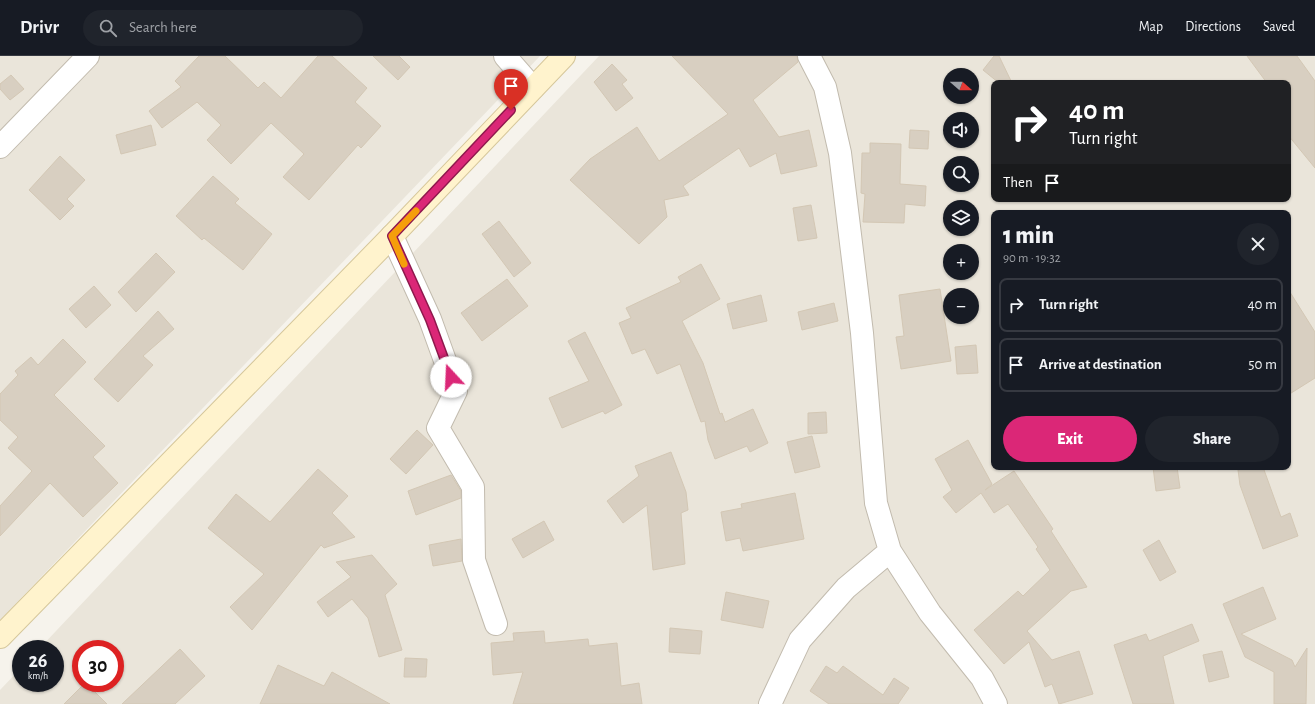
<!DOCTYPE html>
<meta charset="utf-8">
<style>
body{margin:0;font-family:"Alegreya Sans",sans-serif;background:#20242c;color:#f1f3f6;height:100vh;display:flex;flex-direction:column;font-size:15px;white-space:nowrap}
*{box-sizing:border-box;margin:0}
p{font-size:13px;color:#9ea1a6}
.icon{flex:none;width:22px;height:22px;fill:none;stroke:currentColor;stroke-width:2;stroke-linecap:round;stroke-linejoin:round}
.map{position:relative;flex:1;overflow:hidden}
.details{position:absolute;left:991px;top:154px;width:300px;height:260px;display:flex;flex-direction:column;background:#171b24;border-radius:8px;box-shadow:0 1px 3px #0004}
.details>*{flex:none}
.hud{position:absolute;left:991px;top:24px;width:300px;height:122px;border-radius:8px;box-shadow:0 1px 3px #0004;background:#202124;color:#fff;overflow:hidden}
.needle{width:26px;rotate:110deg}
.buttons{position:absolute;left:943px;top:12px;display:grid;gap:8px}
.buttons a{display:grid;place-items:center;width:36px;height:36px;border-radius:50%;background:#171b24;box-shadow:0 1px 3px #0004;font-size:20px}
.speed{position:absolute;left:12px;top:584px;display:flex;gap:8px;font-size:20px;font-weight:700;text-align:center}
.speed>*{display:grid;place-content:center;width:52px;height:52px;border-radius:50%;background:#171b24;box-shadow:0 1px 3px #0004;line-height:1}
.speed small{font-size:10px;font-weight:400}
.speed .limit{border:6px solid #d22;background:#fff;color:#111}
.pin{position:absolute;display:grid;place-items:center;width:34px;height:34px;color:#fff;margin:-41px -17px;border-radius:50% 50% 50% 0;rotate:-45deg;box-shadow:0 0 4px #0007}
.pin .icon{rotate:45deg}
.me{position:absolute;width:44px;margin:-22px;rotate:340deg;stroke-linejoin:round;filter:drop-shadow(0 0 3px #0008)}
.turn{display:flex;align-items:center;gap:14px;height:84px;padding:0 12px;font-size:18px}
.turn .icon{width:52px;height:52px;stroke-width:2.5}
.turn b{display:block;font-size:28px;line-height:34px}
.then{display:flex;align-items:center;height:38px;padding:0 12px;background:#0003;gap:8px;font-size:15px}
.round{display:grid;place-items:center;flex:none;width:42px;height:42px;border-radius:21px;background:#20242c}
.summary{display:flex;align-items:center;justify-content:space-between;height:68px;padding:0 12px}
h1{font-size:24px;font-weight:800;line-height:30px}
.button{display:flex;gap:8px;margin-top:auto;padding:8px 12px}
.button a{flex:1;height:46px;border-radius:24px;background:#db2777;color:#fff;font-size:16px;font-weight:800;line-height:46px;text-align:center}
.button a+a{background:#20242c;color:#f1f3f6}
ul{padding:0;list-style:none}
li{display:flex;align-items:center;gap:12px;height:54px;margin:0 8px 6px;padding:0 4px;border:2px solid #363941;border-radius:8px}
li div{flex:1}
li b{display:block;font-size:15px}
li em{font-style:normal}
header{display:flex;align-items:center;gap:24px;box-sizing:border-box;height:56px;padding:0 20px;background:#171b24;border-bottom:1px solid #363941}
header strong{font-size:19px}
nav{display:flex;gap:22px;margin-inline-start:auto;font-size:14px}
.search{width:280px;height:36px;background:#20242c;display:flex;align-items:center;gap:10px;box-sizing:border-box;padding:0 14px;border-radius:22px;color:#9ea1a6;font-size:15px}
.map>svg:first-child{display:block}
</style>
<header>
<strong>Drivr</strong>
<div class="search"><svg class="icon" aria-label="search" viewBox="0 0 24 24"><circle cx="10" cy="10" r="6"/><path d="M15 15l6 6"/></svg>Search here</div>
<nav><a>Map</a><a>Directions</a><a>Saved</a></nav>
</header>
<div class="map">
<svg width="1315" height="648" viewBox="0 0 1315 648">
<rect width="100%" height="100%" fill="#f6f3ec"/>
<path fill="#eae5da" fill-rule="evenodd" d="M0,0H540L0,564Z
M599,0H1315V648H0V634L21,612V627H55V593H39ZM950,19H972V41H950ZM994,27H1288V143H994ZM950,63H972V85H950ZM950,107H972V129H950ZM950,151H972V173H950ZM994,157H1288V411H994ZM950,195H972V217H950ZM950,239H972V261H950ZM81,593H115V627H81Z"/>
<path fill="#d8cfc1" stroke="#d3c7b4" d="M199,0H225L258,32L264,26L281,42L318,0H332L367,32L355,46L381,70L361,92L358,89L309,144L283,121L304,98L271,67L231,108L207,84L221,69L197,46L162,72L149,55L181,31L175,25Z
M373,0H399L410,11L398,24Z
M672,0H797L798,6L753,44L779,81L809,74L817,110L781,118L776,97L750,111L739,92L683,130L689,139L664,144L667,161L639,188L570,124L590,103L637,71L659,105L728,58Z
M994,0H999L1012,27H999L983,14Z
M1247,0H1297L1315,25V112L1288,79V27H1267Z
M612,8L627,24L622,28L633,42L616,55L594,26Z
M11,19L24,33L10,44L0,33V28Z
M151,69L156,89L121,98L116,79Z
M910,74L929,75L928,93L909,92Z
M870,87L901,88L900,128L926,130L925,150L905,148L904,167L863,166L865,138L861,137L862,97H870Z
M60,100L85,124L67,143L74,150L60,164L29,134Z
M213,120L239,143L235,147L272,178L243,214L204,182L202,184L176,160Z
M811,149L817,182L798,185L793,152Z
M499,165L531,207L514,221L482,178Z
M156,197L175,216L136,256L118,236Z
M701,208L720,243L682,265L703,307L720,358L722,357L725,366L753,353L768,387L750,396L747,390L715,403L708,384L705,365L701,366L680,308L657,318L645,293L632,298L619,267L631,262L626,252L681,226L678,221Z
M507,223L528,250L482,285L461,257Z
M94,230L111,249L86,272L69,253Z
M940,233L951,305L901,313L896,281L904,280L899,239Z
M1288,233L1315,276V322L1288,339Z
M761,239L767,265L733,273L727,248Z
M834,247L838,265L802,274L798,256Z
M158,255L174,273L143,300L153,309L118,346L94,323Z
M585,276L622,349L605,358L603,355L562,372L549,342L589,325L568,285Z
M63,283L86,306L54,339L105,390L93,401L118,427L83,461L50,427L0,480V450L32,415L8,392L18,381L0,364V338L18,319L15,315L31,301L38,309Z
M976,289L978,317L957,318L955,291Z
M826,356L827,377L808,378V357Z
M417,374L433,389L406,418L390,403Z
M812,380L820,411L795,417L787,386Z
M968,384L992,428L985,434L1014,415L1053,473L1051,475L1087,531L1071,535L1027,575L1052,604L1079,595L1093,638L1059,648L1052,628L1045,631L1029,586L1004,608L974,574L1018,535L1023,540L1050,514L1036,493L1038,491L1008,448L994,457L981,437L956,457L943,441L952,434L935,403Z
M671,396L686,436L688,454L681,457L685,508L653,514L647,449L623,467L607,445L639,420L635,410Z
M1153,411H1177L1180,432L1156,435Z
M1253,411H1263L1281,461L1290,457L1298,480L1263,493L1240,429L1238,414Z
M318,413L348,440L332,457L355,481L324,492L321,489L252,574L230,551L264,518L208,472L236,438L270,466Z
M451,419L461,435V442L416,459L408,435Z
M795,437L804,483L743,495L740,482L726,485L721,456L742,452L741,448Z
M544,465L554,484L523,502L512,483Z
M461,483L462,505L433,510L429,489Z
M1159,484L1176,516L1160,525L1143,494Z
M372,499L397,528L385,539L402,594L379,601L368,562L352,543L328,561L317,546L351,521L336,506Z
M1263,531L1276,563L1241,578L1292,604L1295,611L1307,592L1306,648H1274V616L1245,601L1223,548Z
M726,536L769,545L763,572L721,564Z
M1192,568L1199,585L1163,600L1174,648H1133L1114,589L1146,578L1149,585Z
M670,572L702,575L700,598L669,596Z
M544,575L545,587L588,583L589,590L617,587L621,630L639,627L642,648H513L523,616L493,619L491,587L514,585L513,577Z
M180,593L205,620L175,648H122Z
M1222,595L1229,621L1209,626L1203,599Z
M405,602L427,603L426,621H404Z
M278,609L324,630L332,616L390,648H260Z
M826,610L837,617L843,610L883,639L894,622L909,632L898,648H829L810,635Z
M85,627H86L107,648H64Z"/>
<g fill="none" stroke-linecap="round" stroke-linejoin="round">
<defs>
<path id="street" d="M505,0L533,32
M809,0L825,31L840,97L862,277L876,447L890,495L930,557L982,622L996,648
M0,91L88,0
M392,180L430,263L456,335L438,372L473,431L474,504L496,568
M770,648L800,584L846,532L890,495"/>
<path id="secondary" d="M0,581L392,180L564,0"/>
</defs>
<use href="#street" stroke="#c2bbae" stroke-width="24"/>
<use href="#secondary" stroke="#d6c79b" stroke-width="24"/>
<use href="#street" stroke="#fff" stroke-width="22"/>
<use href="#secondary" stroke="#fff3cd" stroke-width="22"/>
</g>
<g fill="none" stroke-linecap="round" stroke-linejoin="round">
<defs>
<path id="route" d="M451,321L430,264L392,180L511,54"/>
</defs>
<use href="#route" stroke="#8e194d" stroke-width="10"/>
<use href="#route" stroke="#db2777" stroke-width="7"/>
<path stroke="#f59e0b" stroke-width="7" d="M404,208L392,180L416,155"/>
</g>
</svg>
<div class="buttons">
<a><svg class="needle" viewBox="-14 -14 28 28"><path d="M0-13l5 13h-10z" fill="#e53935"/><path d="M0 13l5-13h-10z" fill="#9ea1a6"/></svg></a>
<a><svg class="icon" aria-label="sound" viewBox="0 0 24 24"><path d="M4 9h4l5-4v14l-5-4H4zM17 9q2 3 0 6"/></svg></a>
<a><svg class="icon" aria-label="search" viewBox="0 0 24 24"><circle cx="10" cy="10" r="6"/><path d="M15 15l6 6"/></svg></a>
<a><svg class="icon" aria-label="layers" viewBox="0 0 24 24"><path d="M12 4l9 5-9 5-9-5zM3 14l9 5 9-5"/></svg></a>
<a>+</a>
<a>−</a>
</div>
<div class="speed"><div>26<small>km/h</small></div><div class="limit">30</div></div>
<div class="pin" style="left:511px;top:54px;background:#d93025"><svg class="icon" aria-label="arrive" viewBox="0 0 24 24"><path d="M6 21V4h12l-3 4 3 4H6"/></svg></div>
<svg class="me" style="left:451px;top:321px" viewBox="-20 -20 40 40"><circle r="19" fill="#fff"/><path d="M0-13L10 11 0 6-10 11z" fill="#db2777"/></svg>
<div class="hud">
<div class="turn"><svg class="icon" aria-label="right" viewBox="0 0 24 24"><path d="M7 20v-9h11M14 6l5 5-5 5"/></svg><div><b>40 m</b>Turn right</div></div>
<div class="then">Then<svg class="icon" aria-label="arrive" viewBox="0 0 24 24"><path d="M6 21V4h12l-3 4 3 4H6"/></svg></div>
</div>
<section class="details">
<div class="summary"><div><h1>1 min</h1><p>90 m · 19:32</p></div><a class="round"><svg class="icon" aria-label="close" viewBox="0 0 24 24"><path d="M6 6l12 12M18 6L6 18"/></svg></a></div>
<ul>
<li><svg class="icon" aria-label="right" viewBox="0 0 24 24"><path d="M7 20v-9h11M14 6l5 5-5 5"/></svg><div><b>Turn right</b></div><em>40 m</em></li>
<li><svg class="icon" aria-label="arrive" viewBox="0 0 24 24"><path d="M6 21V4h12l-3 4 3 4H6"/></svg><div><b>Arrive at destination</b></div><em>50 m</em></li>
</ul>
<div class="button"><a>Exit</a><a>Share</a></div>
</section>
</div>
